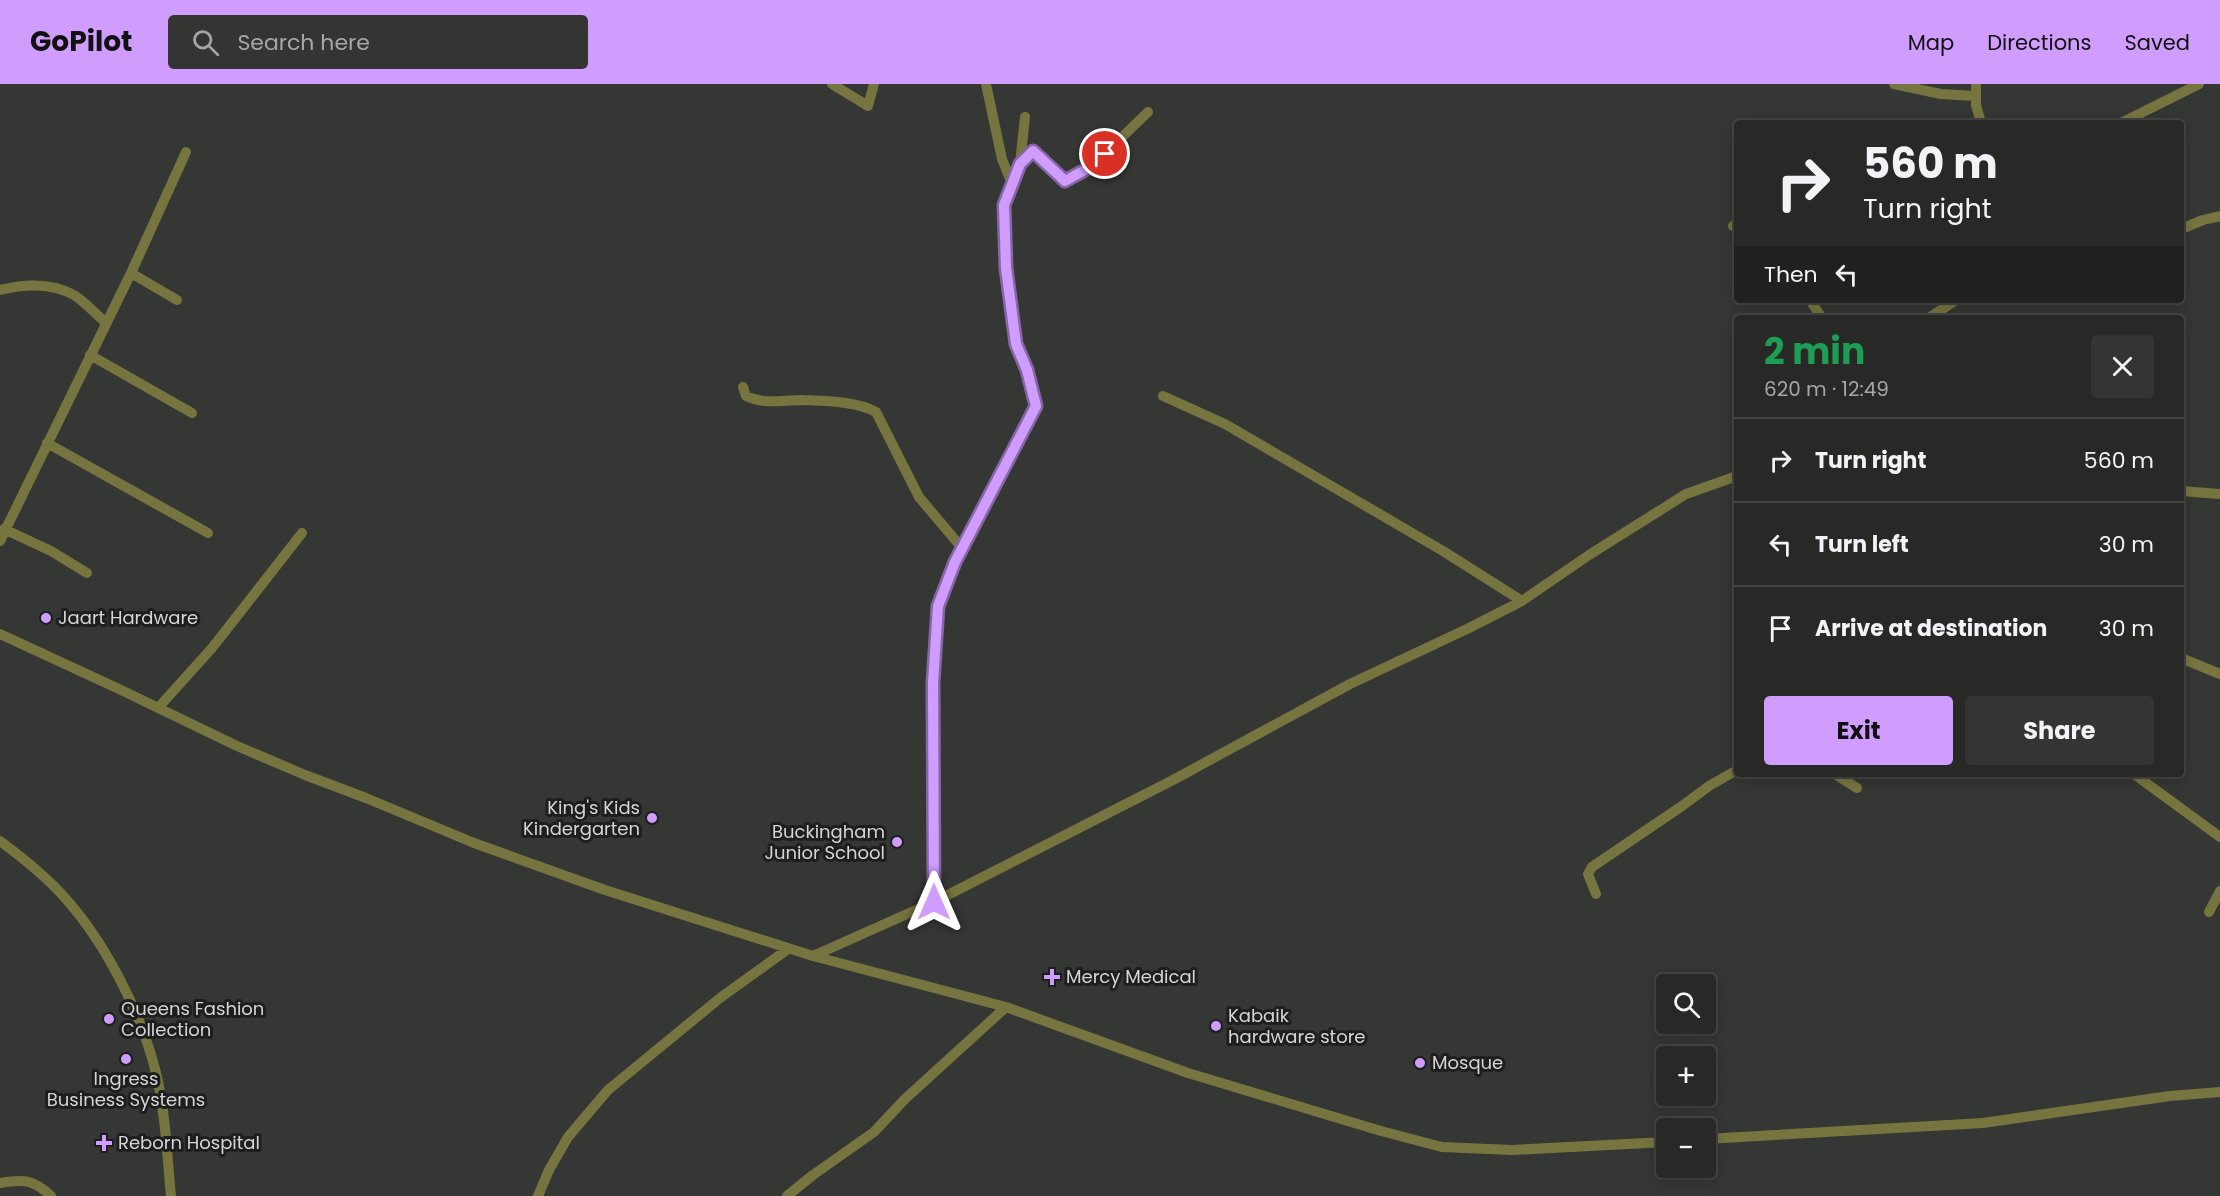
<!DOCTYPE html>
<meta charset="utf-8">
<style>
body{margin:0;font-family:Poppins,sans-serif;background:#343533;color:#f1f3f6;height:100vh;display:flex;flex-direction:column;font-size:22px;white-space:nowrap}
*{box-sizing:border-box;margin:0}
p{font-size:20px;color:#a5a6a7}
.icon{flex:none;width:33px;height:33px;fill:none;stroke:currentColor;stroke-width:2;stroke-linecap:round;stroke-linejoin:round}
.map{position:relative;flex:1;overflow:hidden}
.panel{position:absolute;left:1734px;top:231px;width:450px;height:462px;display:flex;flex-direction:column;background:#282927;border-radius:6px;box-shadow:0 3px 15px #0003,0 0 0 2px #444544}
.panel>*{flex:none}
.top-card{position:absolute;left:1734px;top:36px;width:450px;height:183px;border-radius:6px;box-shadow:0 3px 15px #0003,0 0 0 2px #444544;background:#282927;color:#f1f3f6;overflow:hidden}
.controls{position:absolute;left:1656px;top:890px;display:grid;gap:12px}
.controls a{display:grid;place-items:center;width:60px;height:60px;border-radius:6px;background:#282927;box-shadow:0 3px 15px #0003,0 0 0 2px #444544;font-size:30px}
.pin{position:absolute;display:grid;place-items:center;width:51px;height:51px;color:#fff;margin:-26px;border:3px solid #fff;border-radius:50%;box-shadow:0 2px 6px #0007}
.me{position:absolute;width:66px;margin:-33px;rotate:0deg;stroke-linejoin:round;filter:drop-shadow(0 0 4px #0008)}
.turn{display:flex;align-items:center;gap:21px;height:126px;padding:0 30px;font-size:27px}
.turn .icon{width:78px;height:78px;stroke-width:2.5}
.turn b{display:block;font-size:42px;line-height:51px}
.then{display:flex;align-items:center;height:57px;padding:0 30px;background:#0003;gap:12px;font-size:22px}
.round{display:grid;place-items:center;flex:none;width:63px;height:63px;border-radius:6px;background:#343533}
.head{display:flex;align-items:center;justify-content:space-between;height:102px;padding:0 30px}
h1{font-size:36px;font-weight:700;line-height:45px;color:#1e9e55}
.button{display:flex;gap:12px;margin-top:auto;padding:12px 30px}
.button a{flex:1;height:69px;border-radius:6px;background:#d09dff;color:#111;font-size:24px;font-weight:700;line-height:69px;text-align:center}
.button a+a{background:#343533;color:#f1f3f6}
ul{padding:0;list-style:none}
li{display:flex;align-items:center;gap:18px;height:84px;padding:0 30px;border-top:2px solid #444544}
li div{flex:1}
li b{display:block;font-size:22px}
li em{font-style:normal}
header{display:flex;align-items:center;gap:36px;box-sizing:border-box;height:84px;padding:0 30px;background:#d09dff;color:#111}
header strong{font-size:28px}
nav{display:flex;gap:33px;margin-inline-start:auto;font-size:21px}
.search{width:420px;height:54px;background:#343533;display:flex;align-items:center;gap:15px;box-sizing:border-box;padding:0 21px;border-radius:6px;color:#a5a6a7;font-size:22px}
.map>svg:first-child{display:block}
</style>
<header>
<strong>GoPilot</strong>
<div class="search"><svg class="icon" aria-label="search" viewBox="0 0 24 24"><circle cx="10" cy="10" r="6"/><path d="M15 15l6 6"/></svg>Search here</div>
<nav><a>Map</a><a>Directions</a><a>Saved</a></nav>
</header>
<div class="map">
<svg width="2220" height="1112" viewBox="0 0 2220 1112">
<rect width="100%" height="100%" fill="#353734"/>
<g fill="none" stroke-linecap="round" stroke-linejoin="round">
<path stroke="#77753f" stroke-width="10" d="M832,0L868,22L874,0
M1894,0L1941,10L1975,12
M1976,0V21L1981,39
M2121,39L2199,0
M1020,80L1033,67L1065,97L1092,82L1148,28
M1012,100L1020,80L1025,33
M1733,142L1737,139
M2181,145L2203,136L2220,132
M131,189L177,216
M0,206C24,200 51,198 74,211C85,218 96,230 106,239
M1810,216L1822,234
M1929,234L1956,216
M90,271L192,329
M743,303L746,312C765,321 782,316 802,316C824,317 856,317 876,328L919,413L962,464
M1163,312L1225,340L1443,467L1522,517
M47,359L208,449
M2181,407L2220,410
M4,445L51,467L87,489
M0,457L131,189L186,68
M0,550L119,605L237,662L305,691L366,714L474,759L605,806L813,872L1006,923L1188,989L1381,1047L1442,1063L1512,1066L1666,1058
M2181,574L2220,590
M158,624L212,564L302,449
M1835,690L1857,704
M2134,690L2220,753
M0,757C23,774 47,793 66,815C107,861 143,933 157,993C166,1032 167,1073 171,1112
M1596,810L1588,790L1592,783L1682,722L1709,702L1737,686
M934,818L933,599L938,522L948,492L1036,322L1027,286L1016,260L1007,184L1004,121L1012,100L1002,75L986,0
M2209,828L2220,807
M813,872L934,818L1173,696L1350,600L1467,545L1522,517L1589,471L1686,410L1737,392
M1706,1055L1983,1039L2170,1012L2220,1008
M0,1099C23,1095 33,1095 51,1112
M538,1112L549,1086L568,1053L608,1006L720,914L788,865
M787,1112L813,1091L874,1048L905,1015L1006,923"/>
</g>
<g fill="none" stroke-linecap="round" stroke-linejoin="round">
<defs>
<path id="route" d="M934,818L933,599L938,522L955,478L1036,322L1027,286L1016,260L1006,184L1004,121L1020,80L1033,67L1065,97L1092,82L1105,70"/>
</defs>
<use href="#route" stroke="#8766a6" stroke-width="15"/>
<use href="#route" stroke="#d09dff" stroke-width="10"/>
</g>
<g fill="#d09dff" stroke="#1d1e1d" stroke-width="2">
<circle cx="46" cy="534" r="6"/>
<circle cx="652" cy="734" r="6"/>
<circle cx="897" cy="758" r="6"/>
<path d="M1049 884h6v6h6v6h-6v6h-6v-6h-6v-6h6z"/>
<circle cx="109" cy="935" r="6"/>
<circle cx="1216" cy="942" r="6"/>
<circle cx="126" cy="975" r="6"/>
<circle cx="1420" cy="979" r="6"/>
<path d="M101 1050h6v6h6v6h-6v6h-6v-6h-6v-6h6z"/>
</g>
<g text-anchor="middle" stroke-width="6" stroke-linejoin="round" paint-order="stroke">
<g font-size="18" fill="#d4d5d4" stroke="#1d1e1d" text-anchor="start">
<text x="58" y="540">Jaart Hardware</text>
<text x="640" y="730" text-anchor="end">King's Kids<tspan x="640" dy="21">Kindergarten</tspan></text>
<text x="885" y="754" text-anchor="end">Buckingham<tspan x="885" dy="21">Junior School</tspan></text>
<text x="1066" y="899">Mercy Medical</text>
<text x="121" y="931">Queens Fashion<tspan x="121" dy="21">Collection</tspan></text>
<text x="1228" y="938">Kabaik<tspan x="1228" dy="21">hardware store</tspan></text>
<text x="1432" y="985">Mosque</text>
<text x="126" y="1001" text-anchor="middle">Ingress<tspan x="126" dy="21">Business Systems</tspan></text>
<text x="118" y="1065">Reborn Hospital</text>
</g>
</g>
</svg>
<div class="controls">
<a><svg class="icon" aria-label="search" viewBox="0 0 24 24"><circle cx="10" cy="10" r="6"/><path d="M15 15l6 6"/></svg></a>
<a>+</a>
<a>−</a>
</div>
<div class="pin" style="left:1105px;top:70px;background:#d93025"><svg class="icon" aria-label="arrive" viewBox="0 0 24 24"><path d="M6 21V4h12l-3 4 3 4H6"/></svg></div>
<svg class="me" style="left:934px;top:818px" viewBox="-20 -20 40 40"><path d="M0-17L14 15 0 8-14 15z" fill="#d09dff" stroke="#fff" stroke-width="4"/></svg>
<div class="top-card">
<div class="turn"><svg class="icon" aria-label="right" viewBox="0 0 24 24"><path d="M7 20v-9h11M14 6l5 5-5 5"/></svg><div><b>560 m</b>Turn right</div></div>
<div class="then">Then<svg class="icon" aria-label="left" viewBox="0 0 24 24"><path d="M17 20v-9H6M10 6l-5 5 5 5"/></svg></div>
</div>
<section class="panel">
<div class="head"><div><h1>2 min</h1><p>620 m · 12:49</p></div><a class="round"><svg class="icon" aria-label="close" viewBox="0 0 24 24"><path d="M6 6l12 12M18 6L6 18"/></svg></a></div>
<ul>
<li><svg class="icon" aria-label="right" viewBox="0 0 24 24"><path d="M7 20v-9h11M14 6l5 5-5 5"/></svg><div><b>Turn right</b></div><em>560 m</em></li>
<li><svg class="icon" aria-label="left" viewBox="0 0 24 24"><path d="M17 20v-9H6M10 6l-5 5 5 5"/></svg><div><b>Turn left</b></div><em>30 m</em></li>
<li><svg class="icon" aria-label="arrive" viewBox="0 0 24 24"><path d="M6 21V4h12l-3 4 3 4H6"/></svg><div><b>Arrive at destination</b></div><em>30 m</em></li>
</ul>
<div class="button"><a>Exit</a><a>Share</a></div>
</section>
</div>
